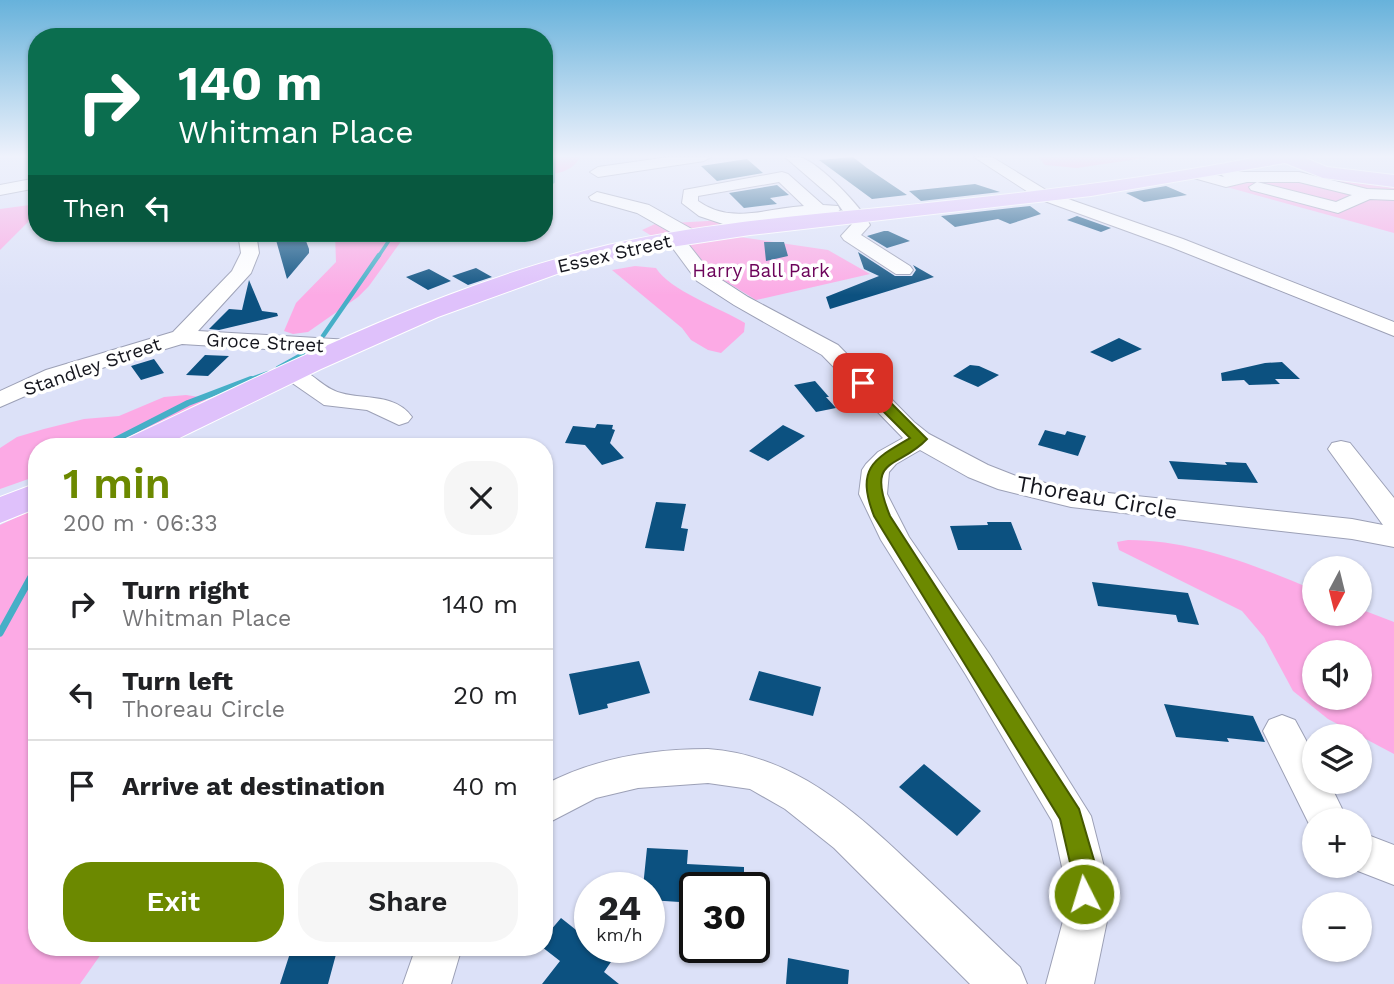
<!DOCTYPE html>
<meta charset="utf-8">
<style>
body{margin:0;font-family:"Work Sans",sans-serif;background:#f6f6f6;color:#202124;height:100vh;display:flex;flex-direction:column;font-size:26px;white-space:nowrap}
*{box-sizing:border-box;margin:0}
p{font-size:23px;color:#757577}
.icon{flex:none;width:38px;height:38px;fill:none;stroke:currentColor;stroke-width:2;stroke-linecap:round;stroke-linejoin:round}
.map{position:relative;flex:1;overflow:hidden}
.side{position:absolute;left:28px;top:438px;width:525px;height:518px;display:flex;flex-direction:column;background:#fff;border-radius:28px;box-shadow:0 2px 5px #0004}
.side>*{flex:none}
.guide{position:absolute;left:28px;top:28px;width:525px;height:214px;border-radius:28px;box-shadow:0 2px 5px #0004;background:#0b6e4f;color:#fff;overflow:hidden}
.needle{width:46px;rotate:187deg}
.fabs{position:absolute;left:1302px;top:556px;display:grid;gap:14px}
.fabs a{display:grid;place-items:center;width:70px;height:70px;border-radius:50%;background:#fff;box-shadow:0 2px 5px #0004;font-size:35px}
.speed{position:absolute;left:574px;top:872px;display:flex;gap:14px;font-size:35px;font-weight:700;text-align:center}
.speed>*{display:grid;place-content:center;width:91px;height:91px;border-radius:50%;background:#fff;box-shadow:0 2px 5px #0004;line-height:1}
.speed small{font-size:18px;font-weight:400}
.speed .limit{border:4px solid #111;border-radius:10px;background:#fff;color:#111}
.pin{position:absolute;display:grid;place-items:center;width:60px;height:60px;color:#fff;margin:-30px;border-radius:14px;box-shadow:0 4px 10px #0006}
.me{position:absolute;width:77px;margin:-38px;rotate:355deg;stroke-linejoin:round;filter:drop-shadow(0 0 5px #0008)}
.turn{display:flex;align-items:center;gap:24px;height:147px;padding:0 35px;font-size:32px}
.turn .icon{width:91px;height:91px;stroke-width:2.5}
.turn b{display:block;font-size:49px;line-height:60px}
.then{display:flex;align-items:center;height:66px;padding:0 35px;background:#0003;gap:14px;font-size:26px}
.round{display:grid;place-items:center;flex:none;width:74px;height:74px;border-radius:28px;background:#f6f6f6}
.headline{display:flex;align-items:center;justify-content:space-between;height:119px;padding:0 35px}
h1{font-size:42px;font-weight:600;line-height:52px;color:#6c8900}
.button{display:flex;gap:14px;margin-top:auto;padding:14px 35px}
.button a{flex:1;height:80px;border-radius:28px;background:#6c8900;color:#fff;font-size:28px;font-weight:600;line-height:80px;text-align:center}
.button a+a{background:#f6f6f6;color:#202124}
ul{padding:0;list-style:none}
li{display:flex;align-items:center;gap:21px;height:91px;padding:0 35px;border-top:2px solid #e0e0e0}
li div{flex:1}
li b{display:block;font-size:26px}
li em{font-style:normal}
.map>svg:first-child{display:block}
</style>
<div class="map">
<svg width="1394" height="984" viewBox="0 0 1394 984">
<rect width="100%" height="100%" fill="#dce1f8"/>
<path fill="#fcaae5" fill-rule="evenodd" d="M544,157H580C573,171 558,174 544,175Z
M1038,157H1151L1077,168L1045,165Z
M1270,171L1394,188V233L1205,181Z
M37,204V213L0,250V209Z
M725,220L740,237L828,250L870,274L756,300L642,230L655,224Z
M335,233H407L369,286L358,297L308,332L293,334L284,331L296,303L336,262Z
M635,266L656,268C669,290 722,309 745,323L744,332L721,353L708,350L691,340L682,328L612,270Z
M186,395L206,398L207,402L115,446H37V476L0,489V448L17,437L44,429L84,419L119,416L164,397Z
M37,508V947H106L80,984H0V525Z
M1128,540C1192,540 1255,565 1314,590V614H1360V609L1394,622V754L1328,719L1293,691L1264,637L1242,611L1119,550L1117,542ZM1314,653H1360V698H1314Z"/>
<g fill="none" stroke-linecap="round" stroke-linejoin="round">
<path stroke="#46afc7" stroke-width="3.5" d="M544,186L553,182L554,157
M378,257L394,233"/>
<path stroke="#46afc7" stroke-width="4.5" d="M323,336L379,255
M278,368L303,354
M246,381L268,373"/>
<path stroke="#46afc7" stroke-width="6" d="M104,446L188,403L251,379"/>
<path stroke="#46afc7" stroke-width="7" d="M0,633L37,566"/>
</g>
<path fill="#0c5180" d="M853,157L867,168L907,195L872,199L819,160Z
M747,159L763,173L717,181L701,166Z
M975,184L1000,192L921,201L909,191Z
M777,185L789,195L770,198L777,204L744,208L729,193Z
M1166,186L1187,195L1144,202L1126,193Z
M1030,206L1041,214L1010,224L998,219L955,227L941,216Z
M1077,216L1111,228L1101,232L1067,220Z
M884,231H888L910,241L887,248L867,236Z
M274,233H303L309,249V253L287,279Z
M764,242H784L788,256L766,261Z
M858,252L895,276H912L916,270L913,265L934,277L830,309L826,297L879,276L864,269Z
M476,268L492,277L468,285L452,276Z
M429,269L451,281L428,290L406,277Z
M249,280L262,311L277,313L278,316L219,330L209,329L229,309L242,310Z
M1119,338L1142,349L1112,362L1090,352Z
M205,355L229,356L208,376L186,375Z
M154,359L164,373L141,380L131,366Z
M1282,362L1300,379H1275L1280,384L1249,385L1244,380L1222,381L1221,373L1265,363Z
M970,365L979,366L999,375L978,387L953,376Z
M815,381L829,397H826L836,408L816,412L794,385Z
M597,424L613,425L612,429L615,430L610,443L624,458L602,465L585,445L565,443L573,426L595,428Z
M783,425L805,436L768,461L749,451Z
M1045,430L1065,435L1067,431L1086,436L1078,456L1038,445Z
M1169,461L1227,465L1225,462L1246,463L1258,483L1178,479Z
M656,502L686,504L681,528L688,529L684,551L645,548Z
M987,522H1011L1022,550H958L950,526L988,525Z
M1092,582L1188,593L1199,625L1178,622L1176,615L1098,606Z
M639,661L650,693L607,704L608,708L579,715L569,674Z
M759,671L821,687L813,716L749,700Z
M1164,704L1253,716L1265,742L1227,738L1229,742L1176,737Z
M924,764L981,811L957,836L899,787Z
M647,848L688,850L687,864L744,867V887H695V903L649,900V887H643Z
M561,918L590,941V947H597L613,959L604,972L619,984H542L560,961L542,947H544V938Z
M292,947H338L328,984H280Z
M788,958L849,970L848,984H786Z"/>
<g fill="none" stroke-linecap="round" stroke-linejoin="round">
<defs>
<path id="minor" d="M669,157H711L704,161L598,177L590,172L598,167Z
M785,157C790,157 798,156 802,158C820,164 862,207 870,225L861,235L910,266L913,270L910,274H896L844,240L841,236L852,224L836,201Z
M974,157H992L1051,193L1183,239L1394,322V336L1171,247L1039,199Z
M1226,166L1239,172H1299L1367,189L1394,190V200L1370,199L1338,213L1251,190L1249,187L1257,182L1336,202L1352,195L1299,182H1247L1226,187L1190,177L1187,174L1195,169L1224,177L1218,171Z
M782,172L788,174L823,205L838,206L840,210L832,215L786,217L748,224L753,229L744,234L726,225L699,216L682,203L684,190ZM779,182L804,206C767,208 731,225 698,201V196Z
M37,178V188L0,195V185Z
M597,192L649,205L697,232L700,236L697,240H685L711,273L748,297L838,345L914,422L929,434L988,465L1016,476L1071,489L1352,519L1383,525L1328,449L1332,443L1341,441L1350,443L1394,498V547L1352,539L1071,507L998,489L968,477L920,450L896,464L889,472L887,494L909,537L990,655L1091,816L1104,867L1107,921L1094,984H1046L1063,921L1062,867L1052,821L966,675L881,540L859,494L862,470L866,464L878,452L903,438L822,355L734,305L697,281L666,239L674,234L637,213L591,200L589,197Z
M238,233H256L259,253L251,273L198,331L350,340L358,342L361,347L358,352L350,354L182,344L62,380L0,407V391L46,370L173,332L232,271L241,253Z
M293,366C311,370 323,389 341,393C364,400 395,393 412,417L408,422L399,425L367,410L324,405L285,378L281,373L285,368Z
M1282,715L1295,720L1314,755V782H1329L1348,821H1314V834L1263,731L1269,720Z
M708,749C793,755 854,810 913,866C944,895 975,924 1006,954L1020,967L1027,984H970L834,848L785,809L750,789L708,783L638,788L596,798L544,825V785C595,758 651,749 708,749Z
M1360,832L1394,845V885L1345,866H1360Z
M416,947H462L451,984H403Z"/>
<path id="major" d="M1258,157H1303L1327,167L1394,175V187L1323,178L1285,163L1091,196L750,235L645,251L557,274L438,317L321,369L163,446H122L126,439C283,365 439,286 608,245C701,224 795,216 889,207C1013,194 1136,181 1258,157Z
M37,483V508L0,523V497Z"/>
</defs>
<use href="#minor" stroke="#9ca0b6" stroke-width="2"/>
<use href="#major" stroke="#fff" stroke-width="2"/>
<use href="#minor" fill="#fff" fill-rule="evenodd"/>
<use href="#major" fill="#dfc1fb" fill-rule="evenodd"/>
</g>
<linearGradient id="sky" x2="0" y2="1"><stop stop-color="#67b2db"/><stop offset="0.53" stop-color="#eff2fc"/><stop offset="1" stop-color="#eff2fc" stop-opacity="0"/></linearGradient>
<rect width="1394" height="295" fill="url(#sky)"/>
<path fill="#6c8900" stroke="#465900" stroke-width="2" d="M863,379L868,380L927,439C898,470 865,455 890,516L1079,809L1096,867L1097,894L1093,903L1084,906L1075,903L1072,894L1071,867L1060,819L874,516C856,469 872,460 910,438L858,386V380Z"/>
<g text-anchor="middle" stroke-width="7" stroke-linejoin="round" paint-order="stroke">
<g font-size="19" fill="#15161e" stroke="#fff">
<text transform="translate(614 253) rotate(-13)" y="7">Essex Street</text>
<text transform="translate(265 342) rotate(3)" y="7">Groce Street</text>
<text transform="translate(92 366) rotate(-19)" y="7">Standley Street</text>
</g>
<g font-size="19" fill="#6c035a" stroke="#fff">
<text x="761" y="277">Harry Ball Park</text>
</g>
<g font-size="23" fill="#15161e" stroke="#fff">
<text transform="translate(1097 497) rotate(10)" y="8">Thoreau Circle</text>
</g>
</g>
</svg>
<div class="fabs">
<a><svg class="needle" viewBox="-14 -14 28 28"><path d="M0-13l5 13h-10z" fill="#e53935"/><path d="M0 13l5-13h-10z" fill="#757577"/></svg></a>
<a><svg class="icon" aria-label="sound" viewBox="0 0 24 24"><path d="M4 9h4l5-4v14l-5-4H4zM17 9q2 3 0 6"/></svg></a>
<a><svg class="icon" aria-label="layers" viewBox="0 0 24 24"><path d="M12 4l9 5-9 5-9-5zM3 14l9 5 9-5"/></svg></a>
<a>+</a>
<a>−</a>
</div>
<div class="speed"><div>24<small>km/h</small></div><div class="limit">30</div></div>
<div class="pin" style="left:863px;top:383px;background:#d93025"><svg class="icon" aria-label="arrive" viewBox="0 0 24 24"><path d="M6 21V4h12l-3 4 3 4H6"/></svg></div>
<svg class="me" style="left:1084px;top:894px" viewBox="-20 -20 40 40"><circle r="17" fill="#6c8900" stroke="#fff" stroke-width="3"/><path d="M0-11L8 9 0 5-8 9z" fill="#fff"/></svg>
<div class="guide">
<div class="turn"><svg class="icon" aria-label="right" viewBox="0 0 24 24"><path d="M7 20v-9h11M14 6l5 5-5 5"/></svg><div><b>140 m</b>Whitman Place</div></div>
<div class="then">Then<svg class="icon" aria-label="left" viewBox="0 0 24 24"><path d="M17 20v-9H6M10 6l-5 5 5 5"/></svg></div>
</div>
<section class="side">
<div class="headline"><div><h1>1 min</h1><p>200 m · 06:33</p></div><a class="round"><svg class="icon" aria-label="close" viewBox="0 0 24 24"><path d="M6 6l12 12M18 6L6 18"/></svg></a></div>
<ul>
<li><svg class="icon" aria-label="right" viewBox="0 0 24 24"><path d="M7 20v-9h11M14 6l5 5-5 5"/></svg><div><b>Turn right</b><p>Whitman Place</p></div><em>140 m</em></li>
<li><svg class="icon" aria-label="left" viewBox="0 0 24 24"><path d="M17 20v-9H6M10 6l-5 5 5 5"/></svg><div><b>Turn left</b><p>Thoreau Circle</p></div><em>20 m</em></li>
<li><svg class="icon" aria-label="arrive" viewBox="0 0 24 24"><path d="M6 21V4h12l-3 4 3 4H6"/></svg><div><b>Arrive at destination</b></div><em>40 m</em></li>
</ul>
<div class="button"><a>Exit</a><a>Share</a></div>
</section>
</div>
